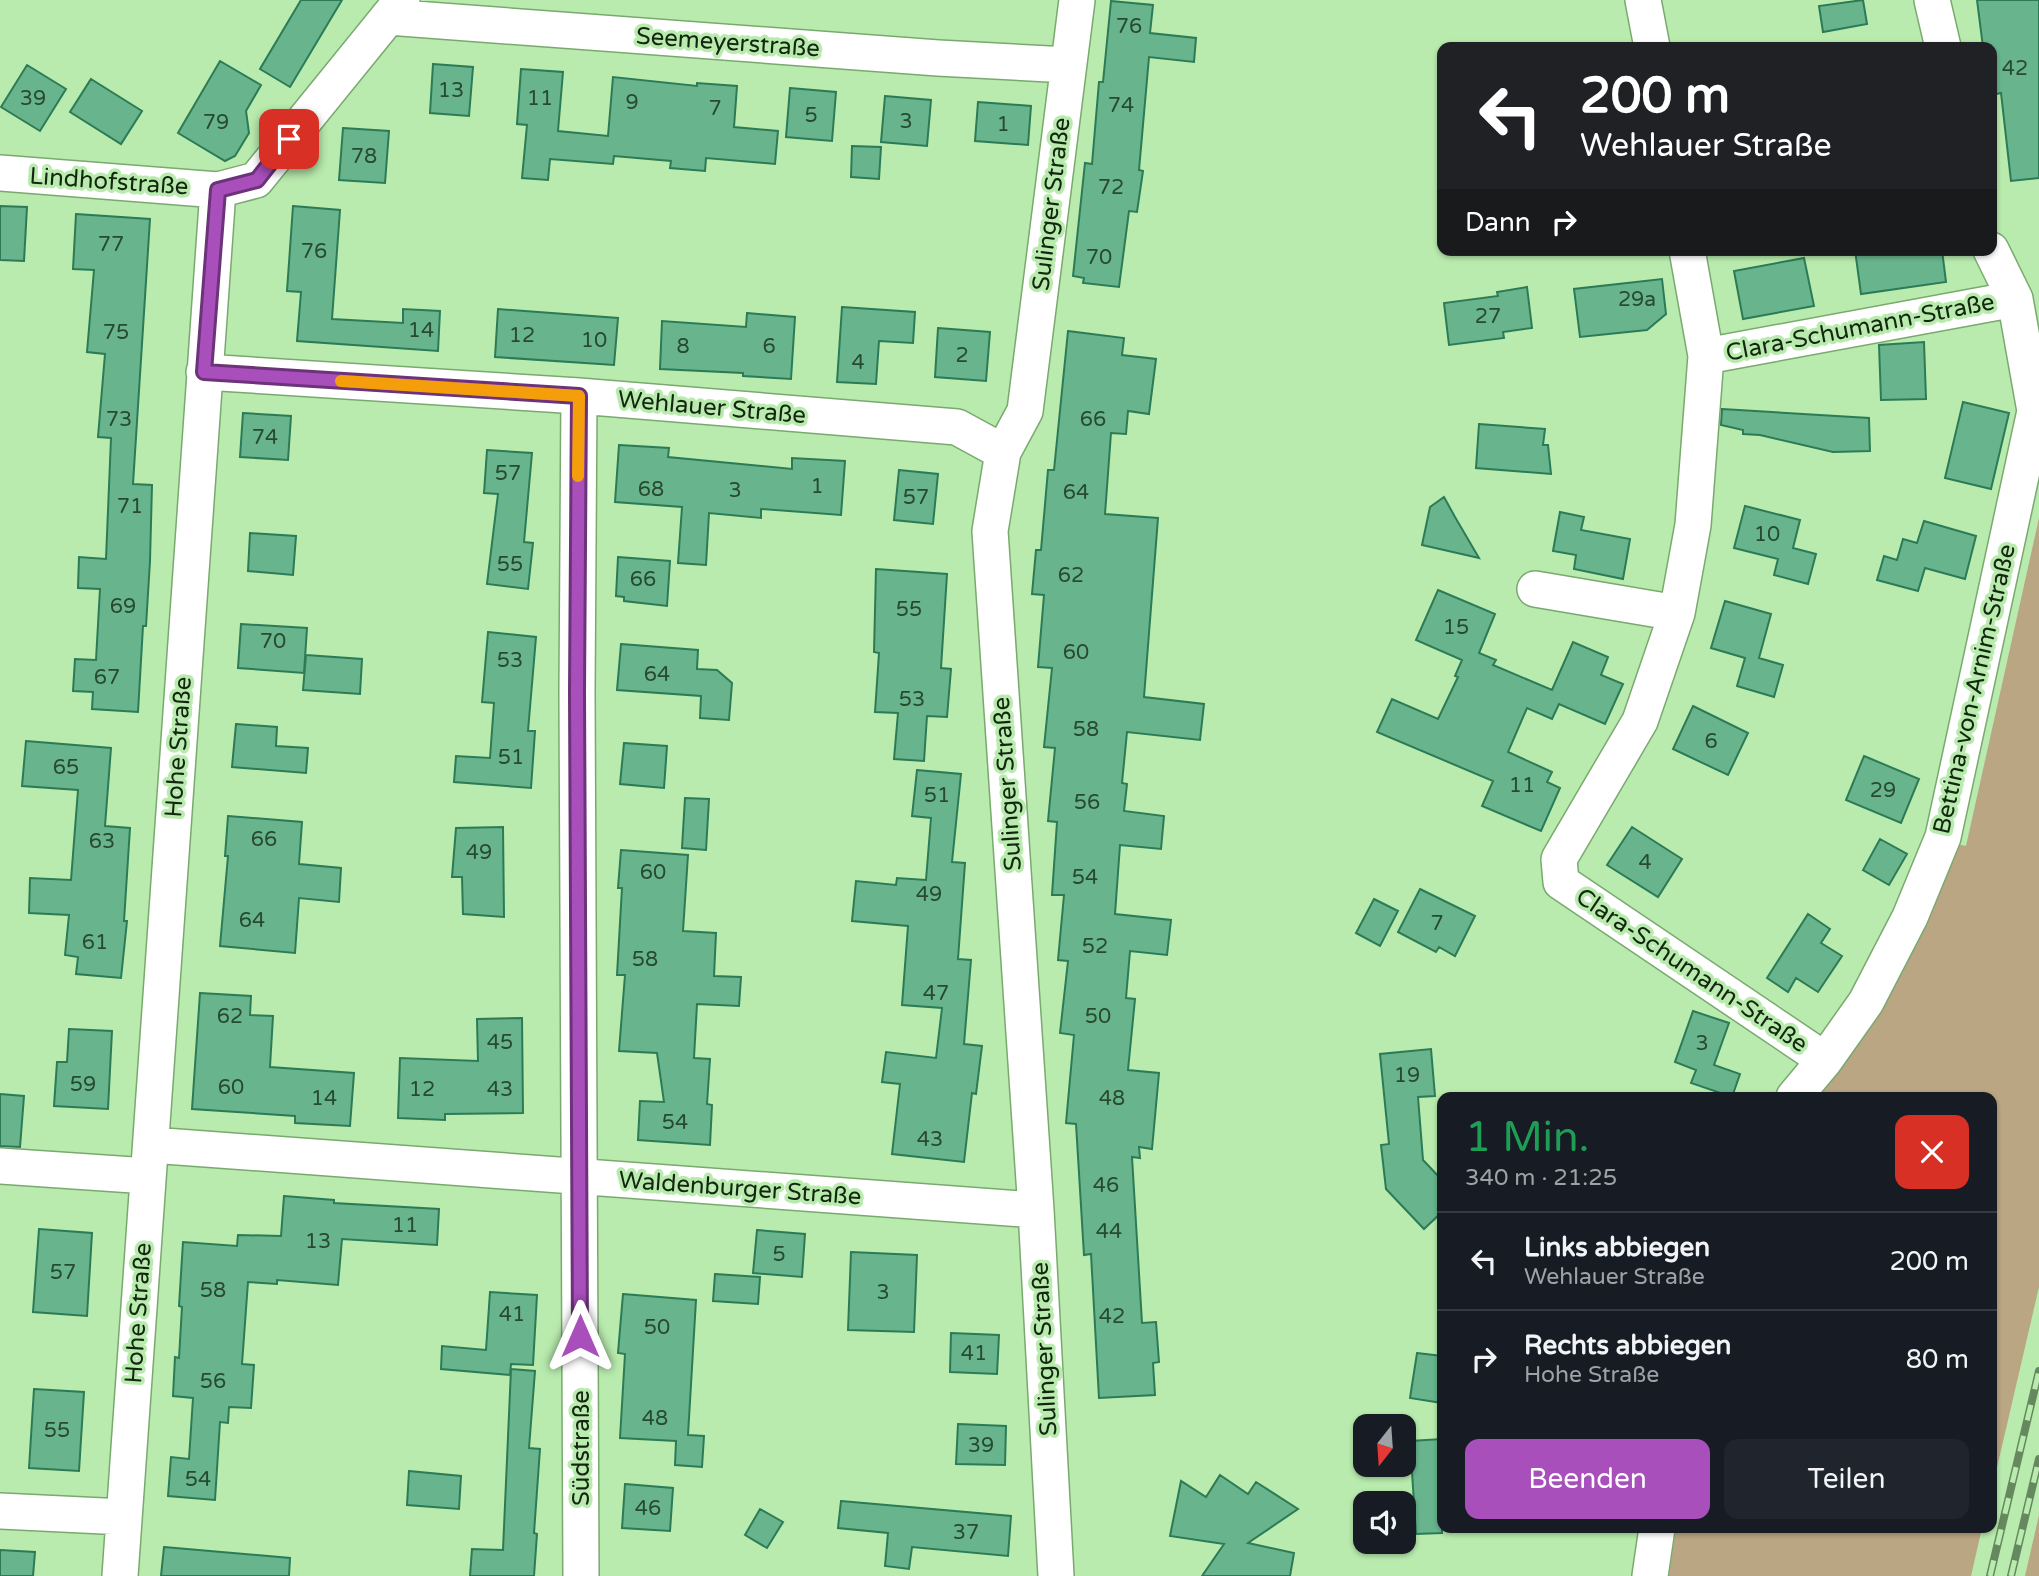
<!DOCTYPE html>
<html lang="de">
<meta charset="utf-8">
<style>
body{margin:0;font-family:"Varela Round",sans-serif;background:#20242c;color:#f1f3f6;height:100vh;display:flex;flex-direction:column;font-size:26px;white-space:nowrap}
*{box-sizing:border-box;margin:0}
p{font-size:23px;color:#9ea1a6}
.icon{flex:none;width:38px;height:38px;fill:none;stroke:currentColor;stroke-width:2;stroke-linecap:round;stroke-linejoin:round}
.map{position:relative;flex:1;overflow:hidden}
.drawer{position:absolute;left:1437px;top:1092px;width:560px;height:441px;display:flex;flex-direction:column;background:#171b24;border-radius:14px;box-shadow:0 2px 5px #0004}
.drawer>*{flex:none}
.top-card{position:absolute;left:1437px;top:42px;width:560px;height:214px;border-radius:14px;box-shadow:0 2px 5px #0004;background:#202124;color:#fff;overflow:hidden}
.needle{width:46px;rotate:197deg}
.fabs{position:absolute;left:1353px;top:1414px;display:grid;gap:14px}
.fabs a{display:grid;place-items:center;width:63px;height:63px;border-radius:14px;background:#171b24;box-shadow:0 2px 5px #0004;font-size:35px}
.pin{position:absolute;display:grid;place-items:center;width:60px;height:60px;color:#fff;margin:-30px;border-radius:14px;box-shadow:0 4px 10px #0006}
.me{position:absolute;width:77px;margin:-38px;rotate:0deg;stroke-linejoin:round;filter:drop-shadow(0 0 5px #0008)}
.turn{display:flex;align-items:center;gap:24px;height:147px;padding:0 28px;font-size:32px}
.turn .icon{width:91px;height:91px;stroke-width:2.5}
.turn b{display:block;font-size:49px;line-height:60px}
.then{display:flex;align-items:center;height:66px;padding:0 28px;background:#0003;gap:14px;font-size:26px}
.round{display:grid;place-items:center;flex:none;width:74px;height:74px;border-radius:14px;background:#20242c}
.headline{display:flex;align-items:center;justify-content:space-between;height:119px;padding:0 28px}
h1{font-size:42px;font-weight:600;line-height:52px;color:#1e9e55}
.action{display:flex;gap:14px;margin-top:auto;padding:14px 28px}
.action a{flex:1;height:80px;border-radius:14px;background:#a84fbc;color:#fff;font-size:28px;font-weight:600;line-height:80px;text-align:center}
.action a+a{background:#20242c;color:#f1f3f6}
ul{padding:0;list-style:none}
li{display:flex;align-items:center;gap:21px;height:98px;padding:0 28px;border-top:2px solid #363941}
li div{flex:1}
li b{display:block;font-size:26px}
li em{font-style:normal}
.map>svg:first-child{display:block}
</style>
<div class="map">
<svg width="2039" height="1576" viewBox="0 0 2039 1576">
<rect width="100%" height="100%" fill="#b8ebad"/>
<path fill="#bba683" d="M2039,518V1287L1992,1489V1097H1813L1952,843L1966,846Z
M2039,1515V1576H2025Z
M1676,1528H1982L1971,1576H1669Z"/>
<path fill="#68b58d" stroke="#2c7b56" stroke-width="2" d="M301,0H342L290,87L260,69Z
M1863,0L1867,24L1823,32L1819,6Z
M1977,0H2039V178L2011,181L2001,93L1992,95V47H1983Z
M1111,1L1153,5L1150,33L1196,38L1194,62L1149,57L1139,170L1143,171L1137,212L1129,211L1119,287L1083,283L1084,278L1073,276L1085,163L1092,164L1099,82H1103Z
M220,61L261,85L246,111L249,133L235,156L225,161L178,133Z
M433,64L473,67L469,116L430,113Z
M27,65L66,89L40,131L1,107Z
M521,69L563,72L558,131L608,136L613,77L697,86V83L737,86L734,127L778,131L775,164L706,158L705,171L670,168L671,161L614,156L613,164L550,159L548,180L522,178L527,125L517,124Z
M91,79L142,111L121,144L70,112Z
M790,88L836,92L832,141L786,137Z
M885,96L931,100L927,146L881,142Z
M978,102L1031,106L1028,145L975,141Z
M343,128L389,131L385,183L339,180Z
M852,146L881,147L879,179L851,177Z
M0,206L27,207L24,261L0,260Z
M293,206L340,210L332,319L403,323V309L440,311L438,351L297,341L301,292L287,291Z
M76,214L150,219L133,484L152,485L150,561L146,626H143L138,712L92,709L93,692L73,691L75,659L96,660L100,589L78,588L79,557L106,559L111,438L98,437L105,354L87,352L94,270L73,269Z
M1855,250H1942L1946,282L1861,294Z
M1804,258L1814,306L1743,319L1734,271Z
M1662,279L1666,314L1647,330L1580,337L1574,289Z
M1527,287L1532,328L1503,332L1504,338L1449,345L1444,303L1498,296L1497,292Z
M842,307L915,312L913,343L879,341L876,384L837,382Z
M498,309L618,318L614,365L495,357Z
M747,313L795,317L791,379L743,376V373L660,369L662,321L746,327Z
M938,328L990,332L986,381L935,377Z
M1068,331L1124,338L1122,355L1156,359L1149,414L1128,411L1126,434L1111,433L1105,514L1158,518L1144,697L1204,704L1200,740L1127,732L1122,783L1127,784L1124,811L1164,816L1161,849L1120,845L1115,914L1171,920L1167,955L1130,951L1126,998L1135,999L1128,1070L1159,1073L1152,1149L1139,1147L1140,1158L1132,1157L1142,1323L1156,1322L1159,1362L1153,1363L1155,1395L1099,1398L1091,1254L1084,1255L1076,1124L1066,1123L1074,1035L1060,1033L1068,961L1058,960L1064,895H1052L1057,822L1048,821L1055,748L1044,747L1052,668L1038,667L1044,595L1032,594L1036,550H1041L1048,470H1054Z
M1924,342L1926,399L1881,400L1879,345Z
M1963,402L2009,413L1991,489L1945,478Z
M1722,409L1869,418L1870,451L1833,452L1760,435L1743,434V430L1721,425Z
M243,413L291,416L288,460L240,457Z
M1479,424L1545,429L1543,445H1548L1551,474L1476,468Z
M619,445L669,448L668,457L792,469V458L845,461L841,515L761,509V518L709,513L706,565L678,563L682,507L615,502Z
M487,450L532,453L524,542L533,543L528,589L487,584L498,494L484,493Z
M899,470L938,474L933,524L894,520Z
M1444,497L1455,517L1479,558L1422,545L1430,507Z
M1745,506L1800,520L1793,548L1816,554L1808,584L1774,575L1778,559L1734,548Z
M1560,512L1584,517L1581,530L1630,539L1623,579L1574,569L1576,555L1553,551Z
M1924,521L1976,536L1965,579L1925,568L1918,591L1877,580L1884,556L1897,560L1903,539L1917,543Z
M250,533L296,536L293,575L248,571Z
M618,557L670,561L667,606L624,601V597L616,596Z
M876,569L947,574L941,668L951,669L947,717L927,716L924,761L894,759L898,713L875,712L879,653L874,652Z
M1438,590L1495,614L1479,653L1496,660L1493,665L1552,690L1573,642L1608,657L1601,675L1623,684L1605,724L1559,704L1552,719L1527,708L1508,752L1552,772L1547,782L1560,788L1541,831L1482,806L1493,781L1377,732L1392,699L1438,719L1458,677L1455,676L1462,660L1416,640Z
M1725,601L1771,614L1759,658L1783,665L1774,697L1737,686L1745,658L1711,648Z
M241,624L307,628L304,673L238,668Z
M488,632L536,637L528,731H535L531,788L454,782L456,756L490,758L494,703L482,702Z
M621,644L698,650L697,669L717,670L732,683L729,720L700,718L701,696L617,690Z
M306,655L362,659L360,694L303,690Z
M1693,706L1748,733L1728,775L1673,749Z
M236,724L277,727L276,746L308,748L306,773L232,767Z
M26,741L111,748L105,826L130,828L124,921H127L121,978L76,974L78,957L65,955L69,915L29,913L30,878L71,880L78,790L22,786Z
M624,743L667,746L664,788L620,784Z
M1864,756L1919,779L1901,823L1846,800Z
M917,770L961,774L952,862L965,863L958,959L971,960L964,1044L982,1046L976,1094L972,1093L964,1162L892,1154L900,1084L882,1082L886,1052L936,1058L942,1008L902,1005L908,926L852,921L856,881L896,885L897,878L926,880L931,818L912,816Z
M685,798L709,799L706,850L682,848Z
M228,816L302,822L299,864L341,868L339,902L299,898L295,953L220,946L228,856H225Z
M503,827L504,917L463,914L462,877H452L456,828Z
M1632,827L1682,859L1658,897L1607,865Z
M1880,839L1907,854L1889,885L1863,870Z
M621,850L688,855L683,931L716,933L714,976L741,977L739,1006L697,1004L694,1058L710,1059L707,1104L712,1105L710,1145L638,1140L640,1101L664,1102L657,1053L619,1051L625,975H617L622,888H618Z
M1420,889L1475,916L1455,956L1439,947L1436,952L1398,932Z
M1374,899L1398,911L1380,946L1356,933Z
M1808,914L1830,929L1821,943L1842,956L1818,992L1796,978L1788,992L1767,978Z
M200,993L251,996L250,1015L273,1016L270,1067L354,1073L350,1126L295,1123V1116L192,1109Z
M1693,1011L1729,1023L1714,1065L1740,1074L1732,1097L1691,1083L1696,1070L1675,1062Z
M522,1018L523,1113L445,1114V1120L398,1118L400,1058L478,1061L477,1019Z
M69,1029L112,1031L108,1109L54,1106L57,1062H67Z
M1431,1049L1435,1096L1418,1097L1423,1160L1442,1180V1212L1424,1229L1386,1189L1381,1145L1389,1144L1380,1054Z
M0,1094L24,1096L20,1147L0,1146Z
M284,1196L334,1200V1203L439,1209L437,1245L342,1239L338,1285L277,1280V1284L248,1282L242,1364L254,1365L251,1408L229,1407L228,1423L220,1422L215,1500L168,1496L171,1457L189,1459L193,1398L173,1396L175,1357L179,1358L182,1307L179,1306L183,1242L237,1246L238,1235L281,1236Z
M39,1229L92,1233L87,1316L33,1312Z
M757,1230L805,1234L802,1277L753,1273Z
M851,1252L917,1255L914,1332L848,1330Z
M715,1274L760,1277L758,1304L713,1301Z
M490,1292L537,1295L533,1365L511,1364L510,1375L441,1369L442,1346L486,1350Z
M623,1294L696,1300L688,1435L704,1436L702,1467L675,1465L676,1441L620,1438L625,1354L618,1353Z
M951,1333L999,1335L997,1374L950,1372Z
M1417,1353L1442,1356V1403L1410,1398Z
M511,1369L535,1371L529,1448L540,1449L534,1533L537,1534L534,1576H470L472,1549L503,1550Z
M34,1389L84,1392L79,1471L29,1468Z
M958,1424L1006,1426L1005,1465L956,1464Z
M1442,1439V1533L1416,1534L1410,1441Z
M409,1471L461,1476L459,1509L407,1505Z
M1220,1475L1248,1494L1256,1482L1298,1509L1248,1543L1294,1553L1290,1576H1202L1224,1544L1170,1536L1181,1481L1206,1497Z
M625,1484L673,1488L670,1531L622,1528Z
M841,1501L1011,1516L1008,1556L912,1547L909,1569L885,1566L888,1533L838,1528Z
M760,1509L783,1522L767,1548L745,1535Z
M164,1547L290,1558L289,1576H161Z
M0,1550L35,1552L33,1576H0Z"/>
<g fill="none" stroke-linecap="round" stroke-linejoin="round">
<defs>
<path id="minor" d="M1643,0L1652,47
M1932,0L1943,47
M388,17L938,58L1068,65
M0,173L218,190L256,180L402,0
M1687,250L1706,356L1693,525L1677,613L1640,721L1559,859L1561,882L1825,1060
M1706,356L2015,299
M204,372L579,396L957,427L1003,452
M579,396L577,692L581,1576
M1535,589L1677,613
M1794,1097L1825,1060L1866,1002L1910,917L1943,837L2035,411L2015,299L1991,250
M151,1145L1036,1210
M0,1166L148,1176
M0,1511L124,1517
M120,1576L218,190
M1056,1576L1036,1210L990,531L1003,452L1025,411L1077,0
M1650,1576L1657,1528"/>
</defs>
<use href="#minor" stroke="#7aa96f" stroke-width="38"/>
<use href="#minor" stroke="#fff" stroke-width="35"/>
<defs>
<path id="rail" d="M1990,1576L2039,1371
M2011,1576L2039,1459"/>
</defs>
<use href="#rail" stroke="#65885e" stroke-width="8"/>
<use href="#rail" stroke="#b8ebad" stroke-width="5" stroke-dasharray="16" stroke-linecap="butt"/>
</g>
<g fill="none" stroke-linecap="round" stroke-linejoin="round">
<defs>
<path id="route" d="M289,139L257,180L218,190L204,372L579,396L577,692L580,1336"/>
</defs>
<use href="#route" stroke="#6d337a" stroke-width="18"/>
<use href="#route" stroke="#a84fbc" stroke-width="12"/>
<path stroke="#f59e0b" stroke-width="12" d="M341,381L579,396L578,476"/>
</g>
<g text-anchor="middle" stroke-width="7" stroke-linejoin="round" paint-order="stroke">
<g font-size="21" fill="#284a2e">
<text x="1129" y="33">76</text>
<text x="2015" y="75">42</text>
<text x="451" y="97">13</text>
<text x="33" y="105">39</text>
<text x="540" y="105">11</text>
<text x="632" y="109">9</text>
<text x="1121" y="112">74</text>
<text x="715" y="115">7</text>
<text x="811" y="122">5</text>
<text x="906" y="128">3</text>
<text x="216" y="129">79</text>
<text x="1003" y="131">1</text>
<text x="364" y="163">78</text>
<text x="1111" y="194">72</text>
<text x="111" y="251">77</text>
<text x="314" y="258">76</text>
<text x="1099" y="264">70</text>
<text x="1637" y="306">29a</text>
<text x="1488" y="323">27</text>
<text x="421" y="337">14</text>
<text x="116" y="339">75</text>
<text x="522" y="342">12</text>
<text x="594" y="347">10</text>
<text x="683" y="353">8</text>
<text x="769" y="353">6</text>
<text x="962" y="362">2</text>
<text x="858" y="369">4</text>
<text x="119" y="426">73</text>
<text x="1093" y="426">66</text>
<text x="265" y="444">74</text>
<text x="508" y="480">57</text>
<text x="817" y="493">1</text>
<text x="651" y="496">68</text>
<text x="735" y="497">3</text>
<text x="1076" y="499">64</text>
<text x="916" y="504">57</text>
<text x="130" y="513">71</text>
<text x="1767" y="541">10</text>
<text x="510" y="571">55</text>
<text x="1071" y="582">62</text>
<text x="643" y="586">66</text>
<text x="123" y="613">69</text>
<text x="909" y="616">55</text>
<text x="1456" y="634">15</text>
<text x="273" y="648">70</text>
<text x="1076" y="659">60</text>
<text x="510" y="667">53</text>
<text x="657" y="681">64</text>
<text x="107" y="684">67</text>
<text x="912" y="706">53</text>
<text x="1086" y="736">58</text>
<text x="1711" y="748">6</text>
<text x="511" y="764">51</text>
<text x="66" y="774">65</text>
<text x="1522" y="792">11</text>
<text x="1883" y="797">29</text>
<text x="937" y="802">51</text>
<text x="1087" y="809">56</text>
<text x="264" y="846">66</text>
<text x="102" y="848">63</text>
<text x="479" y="859">49</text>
<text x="1645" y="869">4</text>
<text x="653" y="879">60</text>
<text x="1085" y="884">54</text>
<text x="929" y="901">49</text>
<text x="252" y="927">64</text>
<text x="1437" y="930">7</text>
<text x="95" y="949">61</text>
<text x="1095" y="953">52</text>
<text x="645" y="966">58</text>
<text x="936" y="1000">47</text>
<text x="230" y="1023">62</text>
<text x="1098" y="1023">50</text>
<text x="500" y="1049">45</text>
<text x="1702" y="1050">3</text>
<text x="1407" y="1082">19</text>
<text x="83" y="1091">59</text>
<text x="231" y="1094">60</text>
<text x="422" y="1096">12</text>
<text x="500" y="1096">43</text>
<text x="324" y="1105">14</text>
<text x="1112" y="1105">48</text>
<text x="675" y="1129">54</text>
<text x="930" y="1146">43</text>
<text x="1106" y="1192">46</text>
<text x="405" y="1232">11</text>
<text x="1109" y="1238">44</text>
<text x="318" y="1248">13</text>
<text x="779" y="1261">5</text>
<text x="63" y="1279">57</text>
<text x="213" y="1297">58</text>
<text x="883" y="1299">3</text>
<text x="512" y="1321">41</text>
<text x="1112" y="1323">42</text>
<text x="657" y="1334">50</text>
<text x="974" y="1360">41</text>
<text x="213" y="1388">56</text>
<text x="655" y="1425">48</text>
<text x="57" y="1437">55</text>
<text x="981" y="1452">39</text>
<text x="198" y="1486">54</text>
<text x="648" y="1515">46</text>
<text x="966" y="1539">37</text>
</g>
<g font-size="24" fill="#13260f" stroke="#b8ebad">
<text transform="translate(728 42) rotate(4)" y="8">Seemeyerstraße</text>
<text transform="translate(109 181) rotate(4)" y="8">Lindhofstraße</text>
<text transform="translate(1051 204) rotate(-83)" y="8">Sulinger Straße</text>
<text transform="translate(1860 327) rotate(-11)" y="8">Clara-Schumann-Straße</text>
<text transform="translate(712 407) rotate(5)" y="8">Wehlauer Straße</text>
<text transform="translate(1974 689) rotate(-77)" y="8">Bettina-von-Arnim-Straße</text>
<text transform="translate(178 747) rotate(-86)" y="8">Hohe Straße</text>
<text transform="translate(1007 784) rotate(-94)" y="8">Sulinger Straße</text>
<text transform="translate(1692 970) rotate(34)" y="8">Clara-Schumann-Straße</text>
<text transform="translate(740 1188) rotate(4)" y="8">Waldenburger Straße</text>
<text transform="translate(138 1313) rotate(-86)" y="8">Hohe Straße</text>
<text transform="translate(1044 1349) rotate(-93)" y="8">Sulinger Straße</text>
<text transform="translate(581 1448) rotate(-90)" y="8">Südstraße</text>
</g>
</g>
</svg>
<div class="fabs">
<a><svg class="needle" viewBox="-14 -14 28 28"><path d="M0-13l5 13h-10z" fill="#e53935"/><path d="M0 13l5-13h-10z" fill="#9ea1a6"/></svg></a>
<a><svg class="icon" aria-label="sound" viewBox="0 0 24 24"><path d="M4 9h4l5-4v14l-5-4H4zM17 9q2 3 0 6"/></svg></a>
</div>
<div class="pin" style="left:289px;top:139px;background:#d93025"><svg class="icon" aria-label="arrive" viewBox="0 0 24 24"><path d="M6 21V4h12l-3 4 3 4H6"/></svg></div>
<svg class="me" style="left:580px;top:1336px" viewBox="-20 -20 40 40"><path d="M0-17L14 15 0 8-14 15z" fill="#a84fbc" stroke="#fff" stroke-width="4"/></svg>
<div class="top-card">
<div class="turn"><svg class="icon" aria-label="left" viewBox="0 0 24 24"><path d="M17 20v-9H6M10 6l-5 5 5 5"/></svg><div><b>200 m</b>Wehlauer Straße</div></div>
<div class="then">Dann<svg class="icon" aria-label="right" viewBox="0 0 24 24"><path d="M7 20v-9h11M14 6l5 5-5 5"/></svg></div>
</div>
<section class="drawer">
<div class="headline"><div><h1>1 Min.</h1><p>340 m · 21:25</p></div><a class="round" style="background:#d93025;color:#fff"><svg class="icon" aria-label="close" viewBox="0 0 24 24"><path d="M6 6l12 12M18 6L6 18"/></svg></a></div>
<ul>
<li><svg class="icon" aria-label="left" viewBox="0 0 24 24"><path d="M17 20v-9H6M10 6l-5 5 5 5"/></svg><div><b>Links abbiegen</b><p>Wehlauer Straße</p></div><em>200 m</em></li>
<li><svg class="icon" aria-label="right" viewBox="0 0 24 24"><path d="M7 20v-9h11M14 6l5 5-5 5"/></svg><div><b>Rechts abbiegen</b><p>Hohe Straße</p></div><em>80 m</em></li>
</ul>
<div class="action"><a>Beenden</a><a>Teilen</a></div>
</section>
</div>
